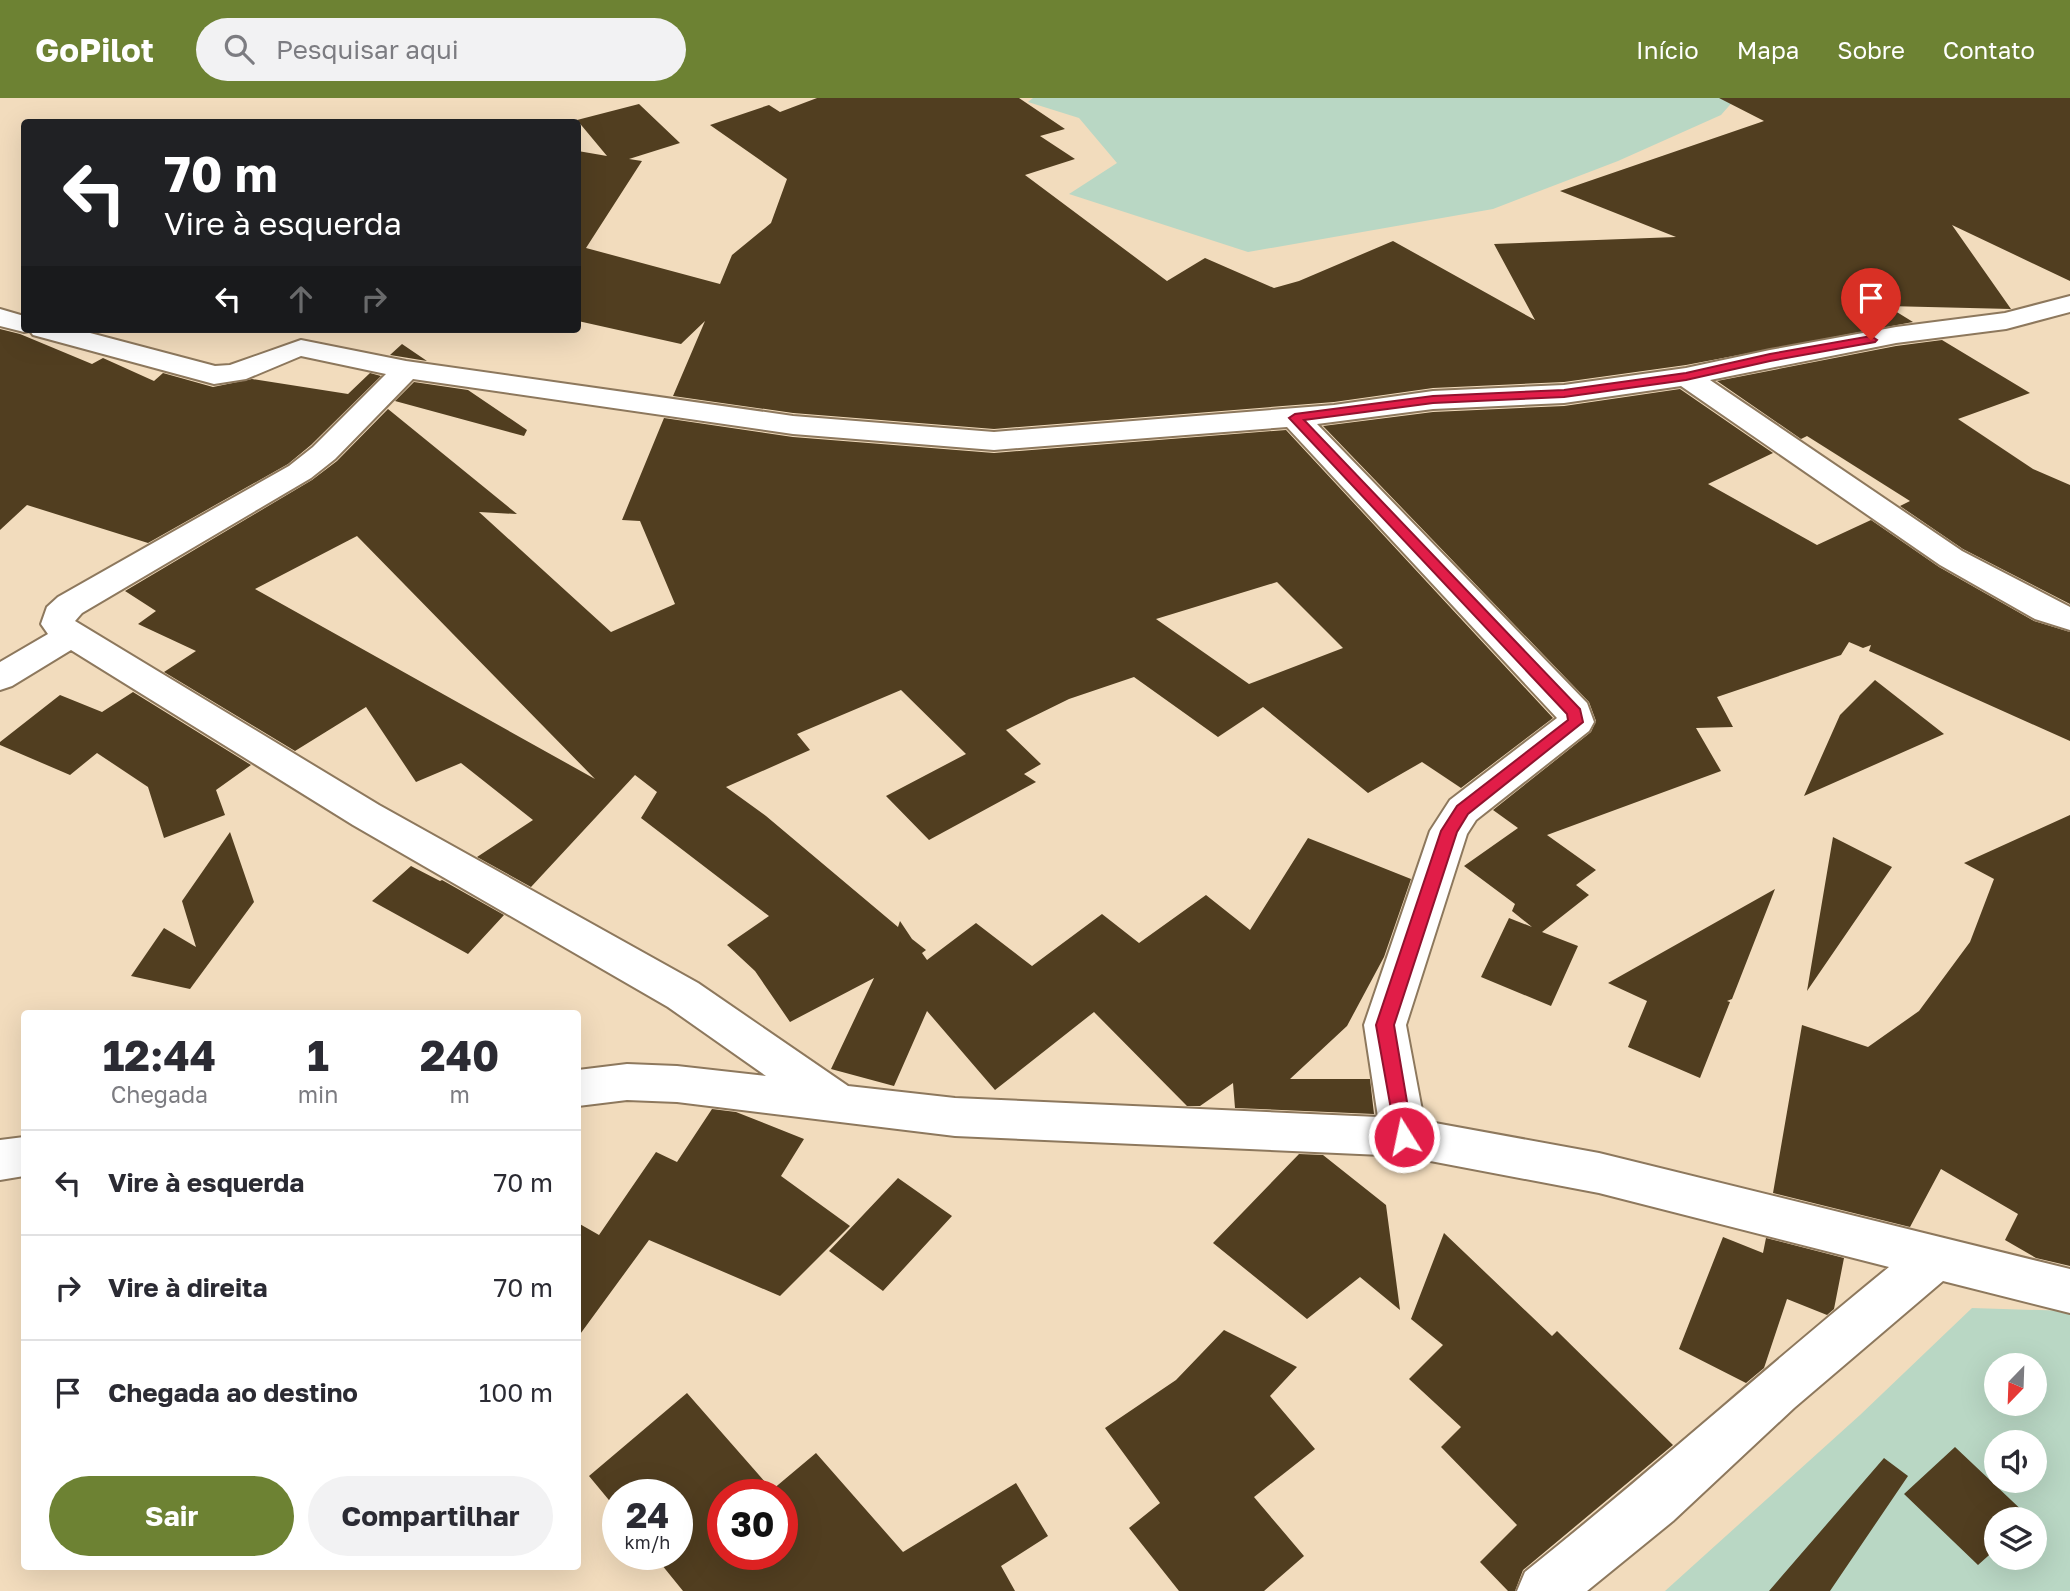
<!DOCTYPE html>
<html lang="pt">
<meta charset="utf-8">
<style>
body{margin:0;font-family:"Golos Text",sans-serif;background:#f2f2f3;color:#2b2b33;height:100vh;display:flex;flex-direction:column;font-size:26px;white-space:nowrap}
*{box-sizing:border-box;margin:0}
p{font-size:23px;color:#7c7c81}
.icon{flex:none;width:38px;height:38px;fill:none;stroke:currentColor;stroke-width:2;stroke-linecap:round;stroke-linejoin:round}
.map{position:relative;flex:1;overflow:hidden}
.panel{position:absolute;left:21px;top:912px;width:560px;height:560px;display:flex;flex-direction:column;background:#fff;border-radius:7px;box-shadow:0 7px 28px #0002}
.panel>*{flex:none}
.guide{position:absolute;left:21px;top:21px;width:560px;height:214px;border-radius:7px;box-shadow:0 7px 28px #0002;background:#202124;color:#fff;overflow:hidden}
.needle{width:46px;rotate:203deg}
.controls{position:absolute;left:1984px;top:1255px;display:grid;gap:14px}
.controls a{display:grid;place-items:center;width:63px;height:63px;border-radius:50%;background:#fff;box-shadow:0 7px 28px #0002;font-size:35px}
.speed{position:absolute;left:602px;top:1381px;display:flex;gap:14px;font-size:35px;font-weight:700;text-align:center}
.speed>*{display:grid;place-content:center;width:91px;height:91px;border-radius:50%;background:#fff;box-shadow:0 7px 28px #0002;line-height:1}
.speed small{font-size:18px;font-weight:400}
.speed .limit{border:10px solid #d22;background:#fff;color:#111}
.pin{position:absolute;display:grid;place-items:center;width:60px;height:60px;color:#fff;margin:-72px -30px;border-radius:50% 50% 50% 0;rotate:-45deg;box-shadow:0 0 7px #0007}
.pin .icon{rotate:45deg}
.me{position:absolute;width:77px;margin:-38px;rotate:350deg;stroke-linejoin:round;filter:drop-shadow(0 0 5px #0008)}
.turn{display:flex;align-items:center;gap:24px;height:147px;padding:0 28px;font-size:32px}
.turn .icon{width:91px;height:91px;stroke-width:2.5}
.turn b{display:block;font-size:49px;line-height:60px}
.lanes{display:flex;align-items:center;height:66px;padding:0 28px;background:#0003;justify-content:center;gap:35px;direction:ltr}
.lanes .off{opacity:.35}
.eta{display:flex;justify-content:space-evenly;align-items:center;height:119px;text-align:center}
.eta b{font-size:42px;font-weight:700;line-height:49px}
.cta{display:flex;gap:14px;margin-top:auto;padding:14px 28px}
.cta a{flex:1;height:80px;border-radius:42px;background:#6d8233;color:#fff;font-size:28px;font-weight:700;line-height:80px;text-align:center}
.cta a+a{background:#f2f2f3;color:#2b2b33}
ul{padding:0;list-style:none}
li{display:flex;align-items:center;gap:21px;height:105px;padding:0 28px;border-top:2px solid #e1e1e2}
li div{flex:1}
li b{display:block;font-size:26px}
li em{font-style:normal}
header{display:flex;align-items:center;gap:42px;box-sizing:border-box;height:98px;padding:0 35px;background:#6d8233;color:#fff}
header strong{font-size:33px}
nav{display:flex;gap:38px;margin-inline-start:auto;font-size:24px}
.search{width:490px;height:63px;background:#f2f2f3;display:flex;align-items:center;gap:18px;box-sizing:border-box;padding:0 24px;border-radius:38px;color:#7c7c81;font-size:26px}
.map>svg:first-child{display:block}
</style>
<header>
<strong>GoPilot</strong>
<div class="search"><svg class="icon" aria-label="search" viewBox="0 0 24 24"><circle cx="10" cy="10" r="6"/><path d="M15 15l6 6"/></svg>Pesquisar aqui</div>
<nav><a>Início</a><a>Mapa</a><a>Sobre</a><a>Contato</a></nav>
</header>
<div class="map">
<svg width="2070" height="1493" viewBox="0 0 2070 1493">
<rect width="100%" height="100%" fill="#f2dcbd"/>
<path fill="#b9d7c4" fill-rule="evenodd" d="M1033,0H1736L1721,17L1618,63L1493,111L1248,154L1069,96L1117,65L1079,20L1028,4Z
M1972,1210L2070,1213V1493H1665L1860,1317ZM1997,1267H2035V1306H1997ZM1997,1344H2035V1382H1997ZM1997,1421H2035V1460H1997Z"/>
<path fill="#513e20" fill-rule="evenodd" d="M817,0H1019L1065,31L1040,38L1075,61L1025,77L1167,183L1205,160L1274,190L1299,183L1393,143L1535,222L1494,146L1676,139L1560,93L1764,23L1719,0H2070V183L1952,127L2011,211L1887,208L1913,224L1686,267L1564,284L1433,290L1334,304L994,331L793,315L673,298L705,223L681,246L578,223V53L607,58L577,22L639,6L680,45L629,61L642,63L586,150L720,186L732,157L771,125L787,81L710,27L769,7L780,14Z
M0,231L20,236L92,266L103,260L154,283L163,275L213,289L252,281L348,296L370,275L381,278L311,347L288,366L148,445L27,407L0,432Z
M1942,242L2030,295L1958,321L2033,371L2070,387V506L1963,451L1900,408L1910,403L1807,338L1801,341L1717,283L1896,248Z
M402,246L427,263L390,257Z
M414,284L468,292L527,332L524,338L395,303Z
M1680,291L1773,355L1708,386L1817,447L1871,422L1939,469L2034,523L2070,534V643L1869,553L1871,547L1863,550L1849,544L1841,557L1717,599L1733,629L1696,630L1721,673L1547,737L1596,772L1576,787L1589,797L1542,834L1578,848L1551,908L1481,879L1509,820L1532,829L1512,813L1515,806L1464,768L1518,730L1493,712L1591,634L1596,623L1589,604L1323,328L1433,314L1564,308Z
M388,311L517,416L479,414L611,534L675,506L640,423L622,422L664,320L793,339L994,355L1286,332L1553,620L1461,690L1422,664L1368,695L1263,609L1218,639L1134,579L1069,601L1006,632L1041,666L1024,676L1036,684L929,742L886,698L966,656L901,592L797,636L810,652L726,689L766,718L898,829L900,823L912,841L926,852L922,855L927,862L976,825L1032,868L1102,816L1139,845L1206,797L1250,832L1308,740L1411,781L1384,859L1347,928L1290,981H1370L1374,1016L1235,1010L1233,985L1200,1008H1187L1094,914L995,992L927,913L894,988L831,971L874,880L790,924L755,873L727,847L769,818L641,720L657,694L635,677L531,789L477,759L533,722L461,665L416,684L366,609L295,653L164,574L196,553L138,526L156,513L125,493L312,382L337,363ZM357,438L595,681L255,491ZM1277,484L1343,550L1249,586L1156,521Z
M1875,582L1944,636L1804,698L1840,617Z
M133,594L251,667L216,692L225,717L164,740L148,689L97,655L70,677L0,647V644L60,597L102,614Z
M2070,717V1168L2036,1160L2005,1142L2018,1116L1941,1071L1910,1129L1773,1095L1802,927L1868,949L1919,913L1970,844L1994,781L1964,765Z
M230,734L254,804L190,891L131,878L164,830L196,849L182,803Z
M1833,739L1892,769L1807,893Z
M411,768L440,783L442,782L504,817L468,856L372,803Z
M1775,791L1732,901L1727,903L1730,904L1700,980L1628,949L1647,903L1608,885Z
M712,1011L736,1014L804,1041L781,1078L850,1128L780,1198L649,1142L578,1239V1125L599,1137L656,1054L677,1064Z
M1299,1056L1323,1057L1386,1107L1400,1212L1360,1179L1307,1221L1213,1145Z
M898,1080L952,1118L883,1193L829,1153Z
M1444,1135L1552,1238L1557,1233L1673,1347L1523,1472L1515,1493H1508L1480,1464L1517,1427L1441,1349L1461,1329L1409,1281L1443,1247L1411,1221Z
M1723,1139L1763,1155L1766,1140L1844,1160L1834,1211L1827,1217L1787,1201L1764,1270L1746,1285L1679,1251Z
M1224,1232L1297,1269L1270,1298L1315,1351L1254,1399L1304,1458L1264,1493H1179L1129,1430L1160,1405L1105,1330L1176,1282Z
M687,1295L772,1392L816,1355L903,1454L1016,1385L1048,1438L1001,1468L1015,1493H683L653,1456H677V1396H618V1413L589,1378ZM723,1396H782V1456H723Z
M1955,1349L2029,1419L2027,1421H1997V1450L1978,1467L1904,1396Z
M1884,1360L1908,1378L1830,1493H1769Z"/>
<g fill="none" stroke-linecap="round" stroke-linejoin="round">
<defs>
<path id="minor" d="M2070,198V214L2006,231L1896,245L1710,282L1962,453L2070,509V532L2035,521L1940,467L1681,288L1564,305L1433,311L1317,326L1587,605L1594,624L1589,633L1476,722L1467,736L1406,927L1424,1023L1599,1055L2070,1171V1215L1943,1183L1794,1310L1673,1423L1587,1493H1517L1525,1474C1649,1375 1766,1269 1889,1169L1599,1095L1404,1058L955,1038L677,1004L627,1002L578,1008V972L627,966L677,968L766,978L668,909L353,727L71,552L12,588L0,592V564L48,536L41,526L47,509L58,499L289,368L313,349L386,276L301,258L246,281L214,286L33,237L30,233L24,234L0,228V211L24,218V231H75L215,268L230,267L301,242L406,263L793,318L994,334L1334,307L1433,293L1564,287L1686,270L1770,252L1896,229L2005,215ZM413,281L793,336L994,352L1287,329L1557,620L1450,702L1430,733L1364,927L1378,1019L955,1000L848,988L698,885L379,707L75,523L82,515L311,380L335,361Z
M24,1039V1078L0,1082V1042Z"/>
</defs>
<use href="#minor" stroke="#8d785d" stroke-width="4"/>
<use href="#minor" fill="#fff" fill-rule="evenodd"/>
</g>
<path fill="#e11d48" stroke="#92132f" stroke-width="2" d="M1871,238L1877,242L1875,244L1770,263L1686,282L1564,299L1433,305L1304,322L1580,611L1583,624L1468,716L1457,734L1394,927L1413,1039L1410,1045L1404,1047L1397,1045L1376,927L1441,733L1457,708L1568,622L1567,616L1289,320L1295,316L1433,298L1564,292L1686,275L1770,256Z"/>
</svg>
<div class="controls">
<a><svg class="needle" viewBox="-14 -14 28 28"><path d="M0-13l5 13h-10z" fill="#e53935"/><path d="M0 13l5-13h-10z" fill="#7c7c81"/></svg></a>
<a><svg class="icon" aria-label="sound" viewBox="0 0 24 24"><path d="M4 9h4l5-4v14l-5-4H4zM17 9q2 3 0 6"/></svg></a>
<a><svg class="icon" aria-label="layers" viewBox="0 0 24 24"><path d="M12 4l9 5-9 5-9-5zM3 14l9 5 9-5"/></svg></a>
</div>
<div class="speed"><div>24<small>km/h</small></div><div class="limit">30</div></div>
<div class="pin" style="left:1871px;top:242px;background:#d93025"><svg class="icon" aria-label="arrive" viewBox="0 0 24 24"><path d="M6 21V4h12l-3 4 3 4H6"/></svg></div>
<svg class="me" style="left:1404px;top:1039px" viewBox="-20 -20 40 40"><circle r="17" fill="#e11d48" stroke="#fff" stroke-width="3"/><path d="M0-11L8 9 0 5-8 9z" fill="#fff"/></svg>
<div class="guide">
<div class="turn"><svg class="icon" aria-label="left" viewBox="0 0 24 24"><path d="M17 20v-9H6M10 6l-5 5 5 5"/></svg><div><b>70 m</b>Vire à esquerda</div></div>
<div class="lanes"><svg class="icon" aria-label="left" viewBox="0 0 24 24"><path d="M17 20v-9H6M10 6l-5 5 5 5"/></svg><svg class="icon off" aria-label="ahead" viewBox="0 0 24 24"><path d="M12 20V5M6 11l6-6 6 6"/></svg><svg class="icon off" aria-label="right" viewBox="0 0 24 24"><path d="M7 20v-9h11M14 6l5 5-5 5"/></svg></div>
</div>
<section class="panel">
<div class="eta">
<div><b>12:44</b><p>Chegada</p></div>
<div><b>1</b><p>min</p></div>
<div><b>240</b><p>m</p></div>
</div>
<ul>
<li><svg class="icon" aria-label="left" viewBox="0 0 24 24"><path d="M17 20v-9H6M10 6l-5 5 5 5"/></svg><div><b>Vire à esquerda</b></div><em>70 m</em></li>
<li><svg class="icon" aria-label="right" viewBox="0 0 24 24"><path d="M7 20v-9h11M14 6l5 5-5 5"/></svg><div><b>Vire à direita</b></div><em>70 m</em></li>
<li><svg class="icon" aria-label="arrive" viewBox="0 0 24 24"><path d="M6 21V4h12l-3 4 3 4H6"/></svg><div><b>Chegada ao destino</b></div><em>100 m</em></li>
</ul>
<div class="cta"><a>Sair</a><a>Compartilhar</a></div>
</section>
</div>
